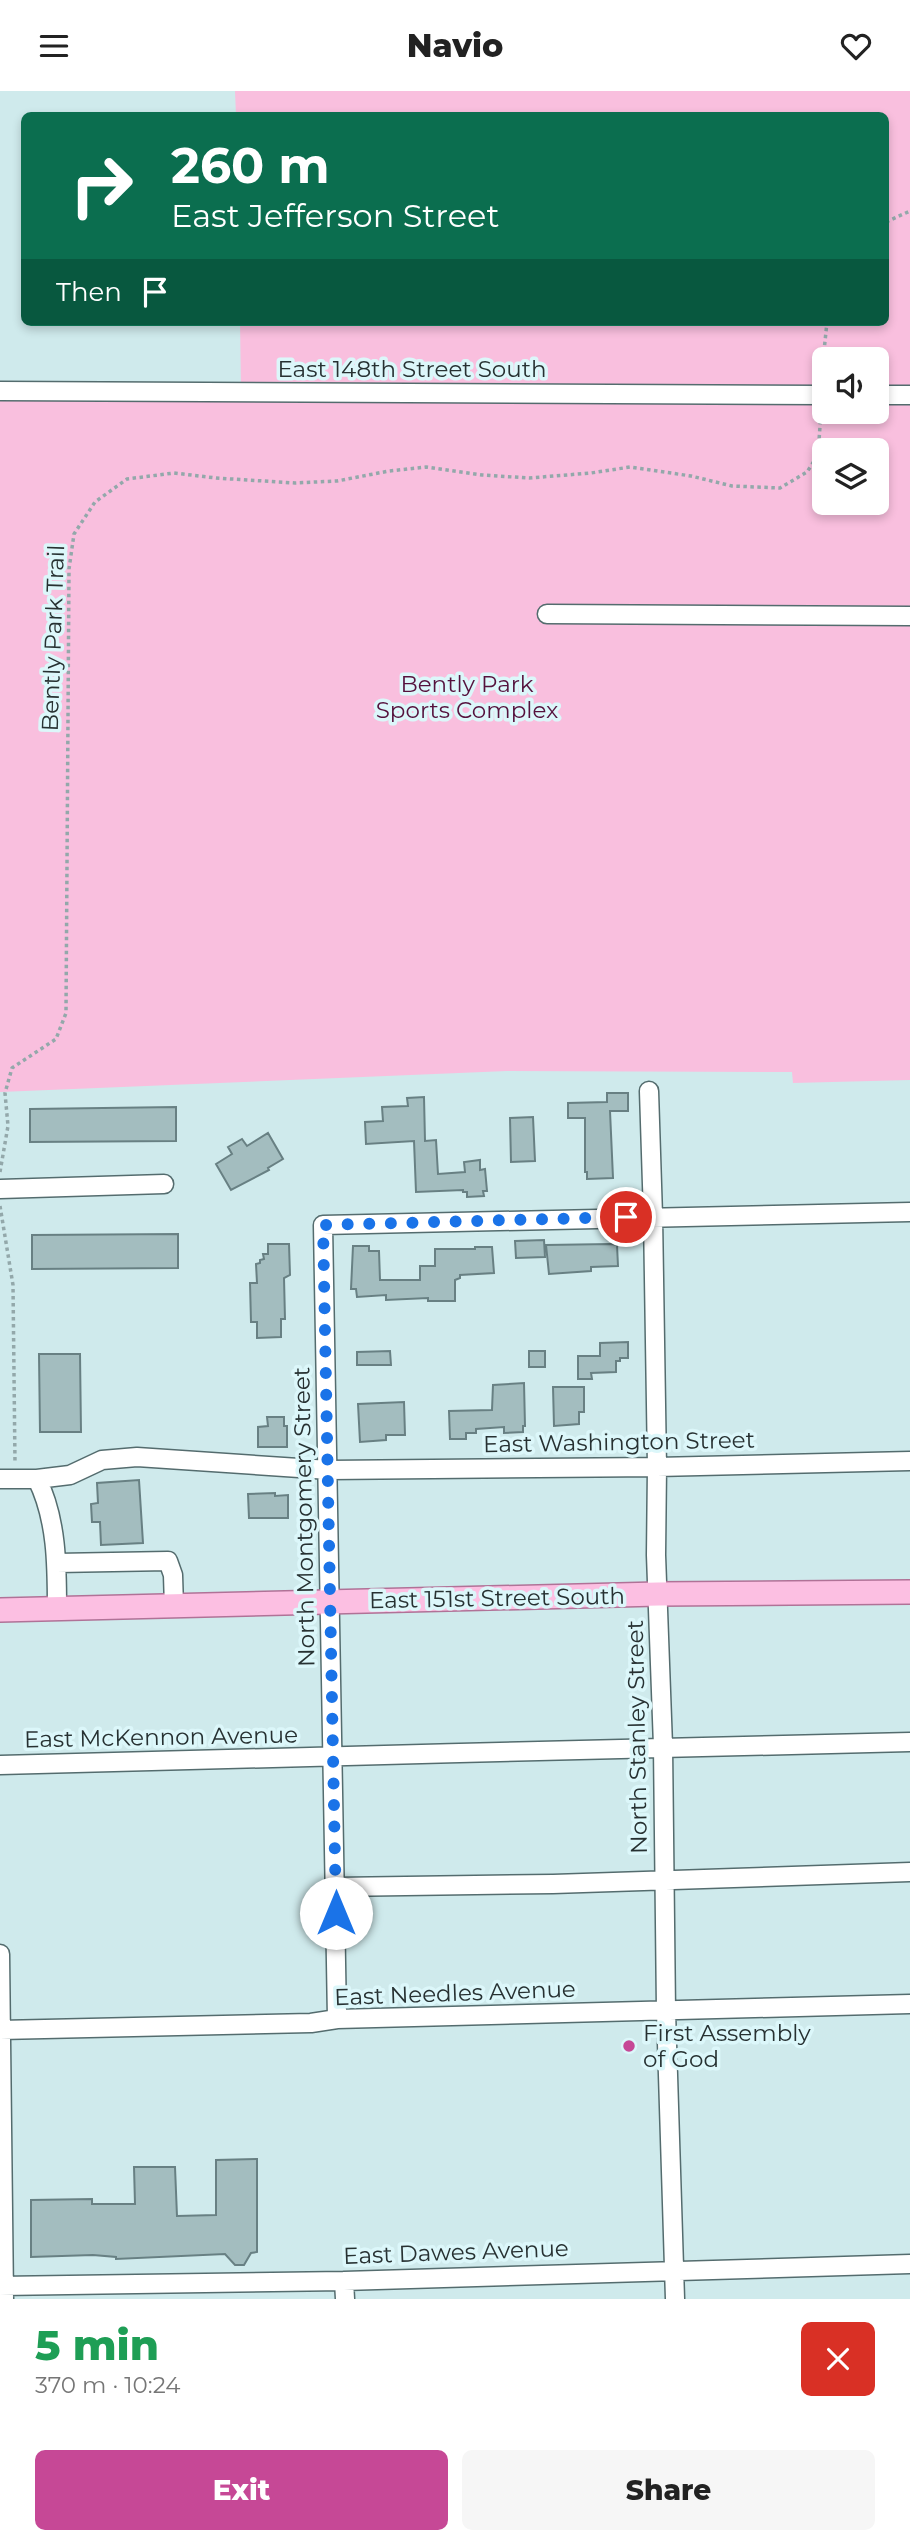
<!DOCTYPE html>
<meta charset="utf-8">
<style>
body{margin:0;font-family:Montserrat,sans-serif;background:#f6f6f6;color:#222;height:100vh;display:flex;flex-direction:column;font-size:26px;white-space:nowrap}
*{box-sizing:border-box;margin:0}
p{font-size:23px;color:#767676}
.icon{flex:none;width:38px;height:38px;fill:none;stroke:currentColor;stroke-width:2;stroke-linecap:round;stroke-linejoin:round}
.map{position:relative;height:2208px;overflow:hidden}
.sheet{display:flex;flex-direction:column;background:#fff;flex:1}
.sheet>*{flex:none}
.top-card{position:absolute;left:21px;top:21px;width:868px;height:214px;border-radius:10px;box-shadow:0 4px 10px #0003;background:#0b6e4f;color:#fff;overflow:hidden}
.controls{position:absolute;left:812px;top:256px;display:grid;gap:14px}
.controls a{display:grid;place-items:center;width:77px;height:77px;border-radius:10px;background:#fff;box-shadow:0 4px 10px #0003;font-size:35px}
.pin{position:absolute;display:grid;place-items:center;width:60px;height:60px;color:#fff;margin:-30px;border:4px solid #fff;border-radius:50%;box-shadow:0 2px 7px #0007}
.me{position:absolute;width:77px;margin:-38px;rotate:0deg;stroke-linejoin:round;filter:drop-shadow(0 0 5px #0008)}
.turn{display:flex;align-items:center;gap:24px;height:147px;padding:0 35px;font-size:32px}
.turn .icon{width:91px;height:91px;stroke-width:2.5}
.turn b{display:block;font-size:49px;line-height:60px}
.then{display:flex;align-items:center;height:66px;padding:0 35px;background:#0003;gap:14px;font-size:26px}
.round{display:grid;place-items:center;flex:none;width:74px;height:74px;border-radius:10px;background:#f6f6f6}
.overview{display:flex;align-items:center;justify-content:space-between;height:119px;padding:0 35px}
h1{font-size:42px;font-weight:800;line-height:52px;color:#1e9e55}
.action{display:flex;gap:14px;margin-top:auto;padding:14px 35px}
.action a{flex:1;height:80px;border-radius:10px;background:#c64896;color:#fff;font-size:28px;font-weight:800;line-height:80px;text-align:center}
.action a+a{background:#f6f6f6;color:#222}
header{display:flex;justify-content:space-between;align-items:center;height:91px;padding:0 35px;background:#fff;font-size:32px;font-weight:800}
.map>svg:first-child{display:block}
</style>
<header><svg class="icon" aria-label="menu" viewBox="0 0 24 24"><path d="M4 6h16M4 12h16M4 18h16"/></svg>Navio<svg class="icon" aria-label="heart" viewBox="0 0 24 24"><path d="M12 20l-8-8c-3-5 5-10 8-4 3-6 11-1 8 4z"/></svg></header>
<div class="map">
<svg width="910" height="2208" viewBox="0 0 910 2208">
<rect width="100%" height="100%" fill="#cfeaec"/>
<path fill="#f9bfde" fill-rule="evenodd" d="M235,0H910V989L793,992L792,981L507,980L0,1001V300L241,301L240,231H886V24H236ZM824,268H877V320H824ZM824,359H877V411H824Z"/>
<path fill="#a3bdbf" stroke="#688083" stroke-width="2" d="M607,1002H628V1020H610L613,1087L587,1088V1081H585V1027H568V1012L607,1011Z
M424,1006L425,1050L436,1049L438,1083L465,1081L464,1071L480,1069V1079L485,1078L487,1100H483L484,1105L467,1106V1101H463V1099L416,1101L414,1050L366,1053L365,1031L383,1030L382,1016L408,1015L407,1007Z
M176,1016V1050L30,1051V1018Z
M533,1026L535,1070L511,1071L510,1027Z
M268,1042L283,1068L268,1077L269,1079L231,1099L216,1073L232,1063L228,1056L242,1048L247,1055Z
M178,1143V1177L32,1178V1144Z
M544,1149L545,1166L516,1167L515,1150Z
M268,1153H289L290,1184L284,1187L285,1228H281V1246L257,1247V1231H251L250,1192H257L256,1173L260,1172V1169L264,1168L263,1163H268Z
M611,1153L617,1154L618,1175L591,1176V1180L549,1183L546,1154Z
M353,1155H369V1160H379L380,1189H420V1175H435V1158H475V1156H492L494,1182L460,1184V1187L455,1189V1210H428V1207L386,1209V1204L357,1206L356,1198H351Z
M628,1251V1267H620V1270H616V1281L591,1282L592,1288H578V1265H600V1252Z
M390,1260L391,1274H357V1261Z
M529,1260H545V1276H529Z
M39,1263H80L81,1341H40Z
M524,1292L525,1335H523V1341L504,1342V1336L476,1338V1342H466V1348H450L449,1320L492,1319L493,1294Z
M553,1296H584V1321H579V1333L554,1335Z
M404,1311L405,1344H386V1349L360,1351L358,1313Z
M267,1326H284V1335H287V1356H258V1336L268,1335Z
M139,1389L143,1452L101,1454L100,1431H92L91,1413L98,1412L97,1392Z
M275,1402V1405L288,1404V1427H249L248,1403Z
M257,2068V2161L251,2162L244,2174H235L225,2163L116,2168V2166L93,2164L31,2166V2109L92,2108V2113H135L134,2076H175L177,2125L216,2124V2069Z"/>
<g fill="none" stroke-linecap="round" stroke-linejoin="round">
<defs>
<path id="minor" d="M0,300L824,304
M877,304H910
M547,523L910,525
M649,1000L653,1125L657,1376L656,1464L663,1655L666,1920L675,2208
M0,1098L164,1093
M0,1388H37L70,1384L102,1369L137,1366L329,1379L657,1376L910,1370
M37,1388C57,1428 57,1475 57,1518
M57,1472L168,1470L173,1484L174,1516
M0,1674C303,1668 607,1656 910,1651
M336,1796L553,1793L910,1781
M0,1863L4,2208
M337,1928L323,1134L910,1121
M0,1939L311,1932L337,1928L910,1913
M344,2190L345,2208
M0,2195L344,2190L910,2173"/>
<path id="major" d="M0,1519L658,1503L910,1501"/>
</defs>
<use href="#minor" stroke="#546c6e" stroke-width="21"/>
<use href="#major" stroke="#b07297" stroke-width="26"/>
<path stroke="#93a8aa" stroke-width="3.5" stroke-dasharray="3.5 3.5" stroke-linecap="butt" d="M886,131L910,120
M821,289L827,231
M0,1081L8,1035L5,1002L12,977L56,948L66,922L69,478L74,443L95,411L127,388L174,382L216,387L295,392L337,390L389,380L426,376L482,384L529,387L591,382L630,376L691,385L732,395L780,397L807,381L818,364L821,321
M0,1115L13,1194L15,1372"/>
<use href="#minor" stroke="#fff" stroke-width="18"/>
<use href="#major" stroke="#fcbfe2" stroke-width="23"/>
</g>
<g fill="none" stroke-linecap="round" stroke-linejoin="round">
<path stroke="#1a73e8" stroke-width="12" stroke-dasharray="0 21.6" d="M336,1822L323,1134L626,1126"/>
</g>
<circle fill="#c64896" stroke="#dcf7fa" stroke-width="2.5" cx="629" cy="1955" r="7"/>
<g text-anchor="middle" stroke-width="7" stroke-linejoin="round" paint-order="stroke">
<g font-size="23" fill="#273132" stroke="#dcf7fa">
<text x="412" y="286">East 148th Street South</text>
<text transform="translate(53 547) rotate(-88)" y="8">Bently Park Trail</text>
<text transform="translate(619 1351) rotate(-1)" y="8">East Washington Street</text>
<text transform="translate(304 1426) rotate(-91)" y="8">North Montgomery Street</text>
<text transform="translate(497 1507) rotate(-1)" y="8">East 151st Street South</text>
<text transform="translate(161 1646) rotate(-1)" y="8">East McKennon Avenue</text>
<text transform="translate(637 1646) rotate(-91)" y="8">North Stanley Street</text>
<text transform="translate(455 1902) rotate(-2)" y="8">East Needles Avenue</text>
<text transform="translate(456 2161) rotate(-2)" y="8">East Dawes Avenue</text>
</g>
<g font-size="23" fill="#55113d" stroke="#dcf7fa">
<text x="467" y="601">Bently Park<tspan x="467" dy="26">Sports Complex</tspan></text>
</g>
<g font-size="23" fill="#273132" stroke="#dcf7fa" text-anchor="start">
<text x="643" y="1950">First Assembly<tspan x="643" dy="26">of God</tspan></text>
</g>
</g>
</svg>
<div class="controls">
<a><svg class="icon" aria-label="sound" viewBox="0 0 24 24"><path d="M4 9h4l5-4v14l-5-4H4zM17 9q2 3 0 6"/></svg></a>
<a><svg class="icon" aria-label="layers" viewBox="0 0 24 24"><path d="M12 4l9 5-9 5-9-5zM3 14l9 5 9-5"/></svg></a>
</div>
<div class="pin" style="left:626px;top:1126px;background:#d93025"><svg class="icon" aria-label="arrive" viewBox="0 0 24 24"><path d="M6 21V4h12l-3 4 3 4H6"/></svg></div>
<svg class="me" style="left:336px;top:1822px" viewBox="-20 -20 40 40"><circle r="19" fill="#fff"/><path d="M0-13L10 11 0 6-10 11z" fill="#1a73e8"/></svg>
<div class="top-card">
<div class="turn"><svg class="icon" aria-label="right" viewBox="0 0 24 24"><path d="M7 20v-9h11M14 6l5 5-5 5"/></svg><div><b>260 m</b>East Jefferson Street</div></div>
<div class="then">Then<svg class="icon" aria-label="arrive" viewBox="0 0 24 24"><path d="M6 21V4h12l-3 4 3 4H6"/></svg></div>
</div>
</div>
<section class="sheet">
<div class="overview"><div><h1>5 min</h1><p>370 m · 10:24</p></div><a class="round" style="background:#d93025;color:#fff"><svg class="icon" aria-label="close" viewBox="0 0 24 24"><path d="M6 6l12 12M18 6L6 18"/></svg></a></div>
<div class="action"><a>Exit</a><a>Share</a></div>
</section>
